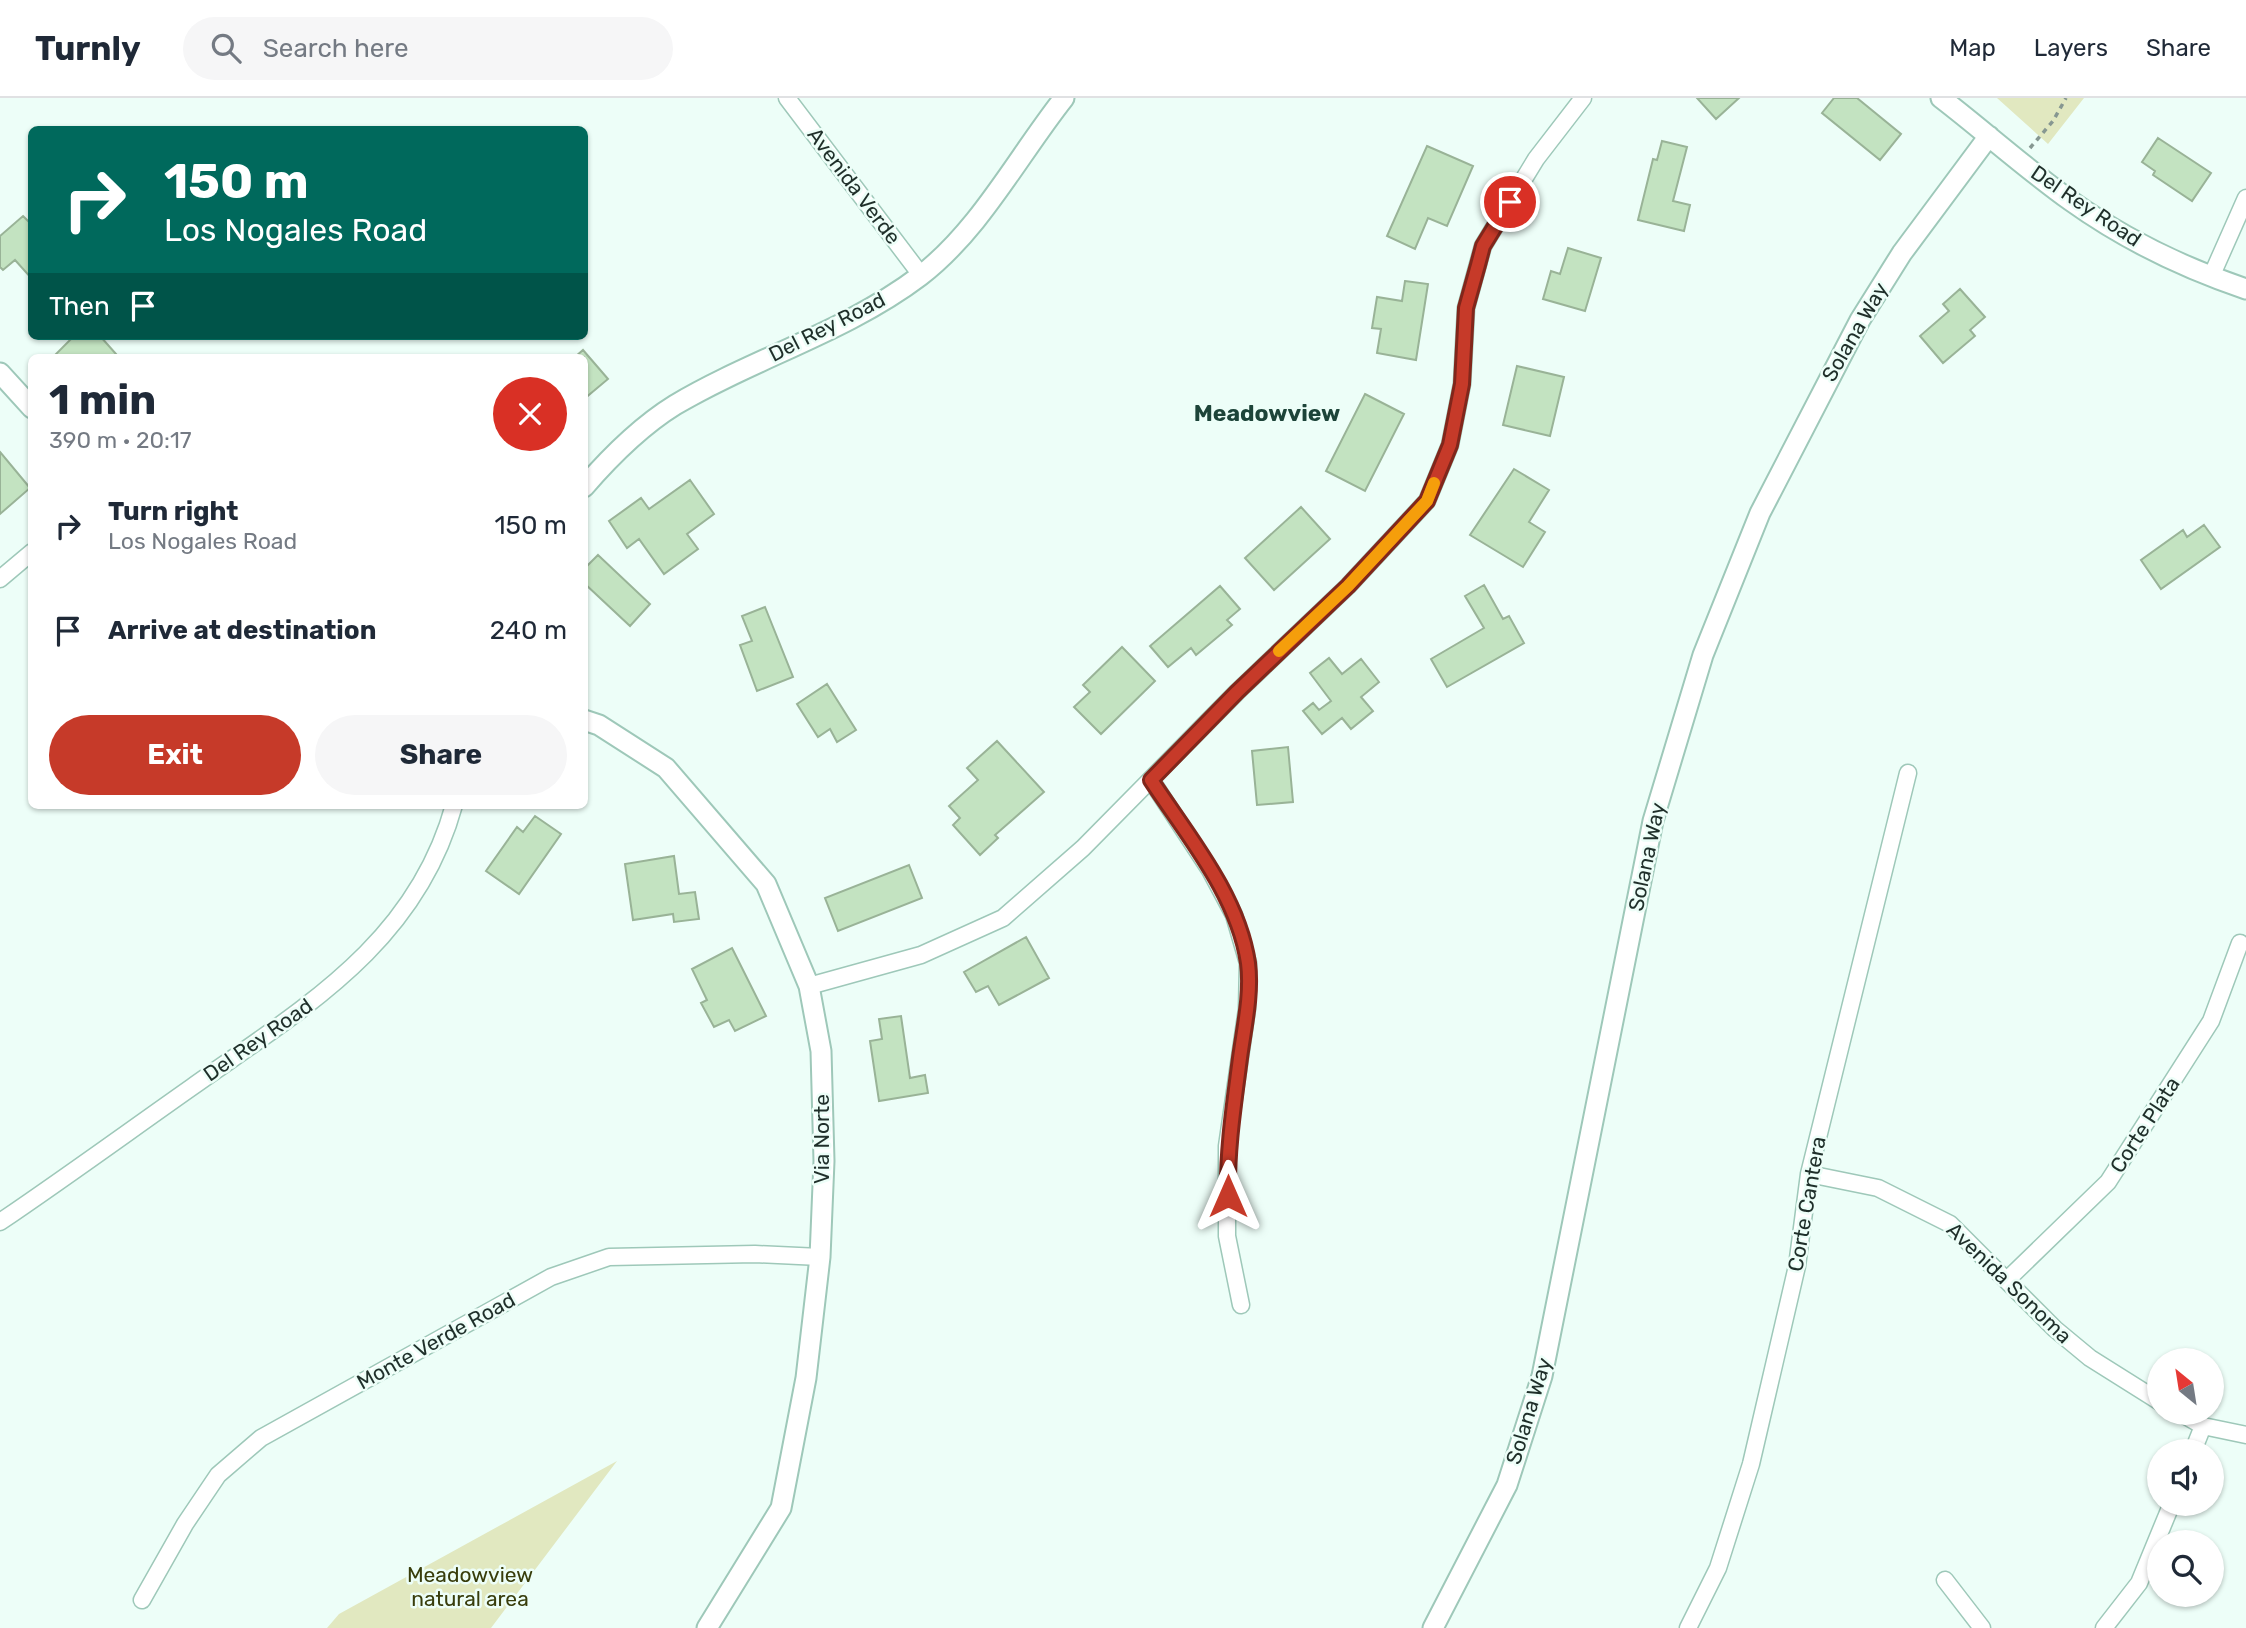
<!DOCTYPE html>
<meta charset="utf-8">
<style>
body{margin:0;font-family:Rubik,sans-serif;background:#f6f6f7;color:#1f2937;height:100vh;display:flex;flex-direction:column;font-size:26px;white-space:nowrap}
*{box-sizing:border-box;margin:0}
p{font-size:23px;color:#747a83}
.icon{flex:none;width:38px;height:38px;fill:none;stroke:currentColor;stroke-width:2;stroke-linecap:round;stroke-linejoin:round}
.map{position:relative;flex:1;overflow:hidden}
.drawer{position:absolute;left:28px;top:256px;width:560px;height:455px;display:flex;flex-direction:column;background:#fff;border-radius:10px;box-shadow:0 2px 5px #0004}
.drawer>*{flex:none}
.guide{position:absolute;left:28px;top:28px;width:560px;height:214px;border-radius:10px;box-shadow:0 2px 5px #0004;background:#00695c;color:#fff;overflow:hidden}
.needle{width:46px;rotate:330deg}
.buttons{position:absolute;left:2147px;top:1250px;display:grid;gap:14px}
.buttons a{display:grid;place-items:center;width:77px;height:77px;border-radius:50%;background:#fff;box-shadow:0 2px 5px #0004;font-size:35px}
.pin{position:absolute;display:grid;place-items:center;width:60px;height:60px;color:#fff;margin:-30px;border:4px solid #fff;border-radius:50%;box-shadow:0 2px 7px #0007}
.me{position:absolute;width:77px;margin:-38px;rotate:0deg;stroke-linejoin:round;filter:drop-shadow(0 0 5px #0008)}
.turn{display:flex;align-items:center;gap:24px;height:147px;padding:0 21px;font-size:32px}
.turn .icon{width:91px;height:91px;stroke-width:2.5}
.turn b{display:block;font-size:49px;line-height:60px}
.then{display:flex;align-items:center;height:66px;padding:0 21px;background:#0003;gap:14px;font-size:26px}
.round{display:grid;place-items:center;flex:none;width:74px;height:74px;border-radius:37px;background:#f6f6f7}
.headline{display:flex;align-items:center;justify-content:space-between;height:119px;padding:0 21px}
h1{font-size:42px;font-weight:700;line-height:52px}
.action{display:flex;gap:14px;margin-top:auto;padding:14px 21px}
.action a{flex:1;height:80px;border-radius:42px;background:#c63a29;color:#fff;font-size:28px;font-weight:700;line-height:80px;text-align:center}
.action a+a{background:#f6f6f7;color:#1f2937}
ul{padding:0;list-style:none}
li{display:flex;align-items:center;gap:21px;height:105px;padding:0 21px}
li div{flex:1}
li b{display:block;font-size:26px}
li em{font-style:normal}
header{display:flex;align-items:center;gap:42px;box-sizing:border-box;height:98px;padding:0 35px;background:#fff;border-bottom:2px solid #e0e1e3}
header strong{font-size:33px}
nav{display:flex;gap:38px;margin-inline-start:auto;font-size:24px}
.search{width:490px;height:63px;background:#f6f6f7;display:flex;align-items:center;gap:18px;box-sizing:border-box;padding:0 24px;border-radius:38px;color:#747a83;font-size:26px}
.map>svg:first-child{display:block}
</style>
<header>
<strong>Turnly</strong>
<div class="search"><svg class="icon" aria-label="search" viewBox="0 0 24 24"><circle cx="10" cy="10" r="6"/><path d="M15 15l6 6"/></svg>Search here</div>
<nav><a>Map</a><a>Layers</a><a>Share</a></nav>
</header>
<div class="map">
<svg width="2246" height="1530" viewBox="0 0 2246 1530">
<rect width="100%" height="100%" fill="#edfef8"/>
<path fill="#e1e8c0" d="M1997,0H2084L2048,46Z
M617,1363L491,1530H327L339,1516Z"/>
<path fill="#c3e3c1" stroke="#99b397" stroke-width="2" d="M1697,0H1739L1716,21Z
M1834,0H1857L1901,36L1880,62L1822,15Z
M2158,40L2211,75L2192,103L2153,77L2155,73L2142,64Z
M1662,43L1687,49L1673,103L1690,107L1684,133L1638,122L1653,61L1657,62Z
M1427,48L1473,68L1447,128L1428,120L1415,151L1387,138Z
M23,118L32,127V181L15,162L3,172L0,169V138Z
M1568,150L1601,160L1585,213L1543,201L1551,173L1560,176Z
M1405,183L1428,186L1416,262L1377,255L1381,231L1372,230L1377,199L1402,203Z
M1960,191L1985,219L1970,232L1975,238L1943,265L1920,238L1949,213L1943,206Z
M100,238L116,256L113,259L55,257L74,238Z
M583,252L608,281L584,301V259H575Z
M1517,268L1564,279L1550,338L1503,327Z
M1365,296L1404,316L1365,393L1326,373Z
M0,354L30,390L0,416Z
M1514,371L1549,392L1529,424L1545,434L1523,469L1470,437Z
M690,382L714,416L687,436L698,451L664,476L639,441L627,450L609,423L641,400L649,411Z
M1301,409L1330,441L1274,492L1245,460Z
M2204,427L2220,449L2161,491L2141,462L2183,432L2187,439Z
M598,457L650,506L630,528L584,485V471Z
M1484,487L1503,521L1509,518L1524,545L1447,589L1431,561L1484,530L1465,498Z
M1220,488L1240,511L1227,522L1232,527L1196,557L1191,550L1168,569L1150,548Z
M765,509L793,579L757,593L740,547L752,543L742,518Z
M1122,549L1155,583L1101,636L1074,609L1090,594L1083,587Z
M1329,560L1342,576L1361,561L1379,584L1361,599L1373,613L1351,631L1342,620L1322,636L1303,613L1313,605L1319,612L1331,603L1310,575Z
M827,586L856,632L837,644L830,631L818,639L797,606Z
M997,643L1044,694L995,737L998,740L980,757L953,727L960,720L949,708L978,682L967,670Z
M1288,649L1293,704L1257,707L1252,653Z
M535,718L561,736L519,796L486,773L517,729L523,734Z
M674,758L679,796L695,794L699,821L674,824L673,816L633,822L625,766Z
M909,767L922,800L838,833L825,800Z
M1026,839L1049,880L999,907L988,888L976,894L964,874Z
M732,850L766,918L735,933L729,922L714,929L701,905L707,902L692,871Z
M901,918L910,980L925,977L928,995L879,1003L870,943L882,941L879,921Z"/>
<g fill="none" stroke-linecap="round" stroke-linejoin="round">
<defs>
<path id="minor" d="M787,0L921,177
M2211,179L2246,100
M0,481L32,454
M1151,682L1210,772L1234,817L1248,865L1247,911L1227,1048V1138L1241,1207
M809,888L921,857L1003,820L1083,750L1237,594L1348,488L1427,403L1450,347L1462,286L1466,210L1483,148L1536,61L1583,0
M1809,1076L1878,1090L1950,1126L2055,1231L2090,1260L2160,1304
M0,1124C65,1080 128,1034 192,989C303,910 416,846 454,707
M2008,1181L2108,1084L2211,923L2240,845
M2179,1314L2203,1328L2246,1337
M2193,1353L2203,1328
M1945,1482L1982,1530
M142,1502L185,1426L218,1377L261,1340L551,1179L609,1159L755,1156L820,1159
M1688,1530L1718,1470L1751,1366L1797,1168L1809,1076L1908,675
M2104,1530L2139,1485L2172,1405"/>
<path id="tertiary" d="M1941,0C1984,33 2026,71 2071,103C2124,141 2184,170 2246,191
M0,275L32,310
M584,389C610,359 641,328 675,307C754,260 846,234 920,178C980,132 1018,58 1064,0
M584,622L599,627L666,670L766,786L809,888L821,953L824,1063L820,1159L806,1280L781,1410L707,1530
M1433,1530L1507,1387L1542,1278L1653,723L1703,557L1760,415L1860,222L1902,155L1989,38"/>
</defs>
<use href="#minor" stroke="#9ec8b9" stroke-width="19"/>
<use href="#tertiary" stroke="#9ec8b9" stroke-width="23"/>
<path stroke="#869791" stroke-width="3.5" stroke-dasharray="5 5" stroke-linecap="butt" d="M2030,50L2053,23L2066,0"/>
<use href="#minor" stroke="#fff" stroke-width="16"/>
<use href="#tertiary" stroke="#fff" stroke-width="19"/>
</g>
<g fill="none" stroke-linecap="round" stroke-linejoin="round">
<defs>
<path id="route" d="M1228,1098C1227,1051 1234,1007 1240,960C1244,930 1252,896 1248,865C1238,797 1187,737 1151,682L1237,594L1348,488L1427,403L1450,347L1462,286L1466,210L1478,167L1483,148L1510,104"/>
</defs>
<use href="#route" stroke="#81261b" stroke-width="18"/>
<use href="#route" stroke="#c63a29" stroke-width="12"/>
<path stroke="#f59e0b" stroke-width="12" d="M1279,553L1348,488L1427,403L1434,385"/>
</g>
<g text-anchor="middle" stroke-width="5" stroke-linejoin="round" paint-order="stroke">
<g font-size="21" fill="#1f2f2a" stroke="#edfef8">
<text transform="translate(854 88) rotate(53)" y="7">Avenida Verde</text>
<text transform="translate(2086 108) rotate(34)" y="7">Del Rey Road</text>
<text transform="translate(827 229) rotate(-27)" y="7">Del Rey Road</text>
<text transform="translate(1855 234) rotate(-60)" y="7">Solana Way</text>
<text transform="translate(1647 759) rotate(-78)" y="7">Solana Way</text>
<text transform="translate(258 942) rotate(-35)" y="7">Del Rey Road</text>
<text transform="translate(2145 1027) rotate(-57)" y="7">Corte Plata</text>
<text transform="translate(822 1041) rotate(-90)" y="7">Via Norte</text>
<text transform="translate(1807 1106) rotate(-80)" y="7">Corte Cantera</text>
<text transform="translate(2009 1185) rotate(44)" y="7">Avenida Sonoma</text>
<text transform="translate(436 1243) rotate(-29)" y="7">Monte Verde Road</text>
<text transform="translate(1529 1313) rotate(-73)" y="7">Solana Way</text>
</g>
<g font-size="21" fill="#383d0b" stroke="#edfef8">
<text x="470" y="1484">Meadowview<tspan x="470" dy="24">natural area</tspan></text>
</g>
<g font-size="23" font-weight="bold" fill="#1d4439" stroke="#edfef8">
<text x="1267" y="323">Meadowview</text>
</g>
</g>
</svg>
<div class="buttons">
<a><svg class="needle" viewBox="-14 -14 28 28"><path d="M0-13l5 13h-10z" fill="#e53935"/><path d="M0 13l5-13h-10z" fill="#747a83"/></svg></a>
<a><svg class="icon" aria-label="sound" viewBox="0 0 24 24"><path d="M4 9h4l5-4v14l-5-4H4zM17 9q2 3 0 6"/></svg></a>
<a><svg class="icon" aria-label="search" viewBox="0 0 24 24"><circle cx="10" cy="10" r="6"/><path d="M15 15l6 6"/></svg></a>
</div>
<div class="pin" style="left:1510px;top:104px;background:#d93025"><svg class="icon" aria-label="arrive" viewBox="0 0 24 24"><path d="M6 21V4h12l-3 4 3 4H6"/></svg></div>
<svg class="me" style="left:1228px;top:1098px" viewBox="-20 -20 40 40"><path d="M0-17L14 15 0 8-14 15z" fill="#c63a29" stroke="#fff" stroke-width="4"/></svg>
<div class="guide">
<div class="turn"><svg class="icon" aria-label="right" viewBox="0 0 24 24"><path d="M7 20v-9h11M14 6l5 5-5 5"/></svg><div><b>150 m</b>Los Nogales Road</div></div>
<div class="then">Then<svg class="icon" aria-label="arrive" viewBox="0 0 24 24"><path d="M6 21V4h12l-3 4 3 4H6"/></svg></div>
</div>
<section class="drawer">
<div class="headline"><div><h1>1 min</h1><p>390 m · 20:17</p></div><a class="round" style="background:#d93025;color:#fff"><svg class="icon" aria-label="close" viewBox="0 0 24 24"><path d="M6 6l12 12M18 6L6 18"/></svg></a></div>
<ul>
<li><svg class="icon" aria-label="right" viewBox="0 0 24 24"><path d="M7 20v-9h11M14 6l5 5-5 5"/></svg><div><b>Turn right</b><p>Los Nogales Road</p></div><em>150 m</em></li>
<li><svg class="icon" aria-label="arrive" viewBox="0 0 24 24"><path d="M6 21V4h12l-3 4 3 4H6"/></svg><div><b>Arrive at destination</b></div><em>240 m</em></li>
</ul>
<div class="action"><a>Exit</a><a>Share</a></div>
</section>
</div>
